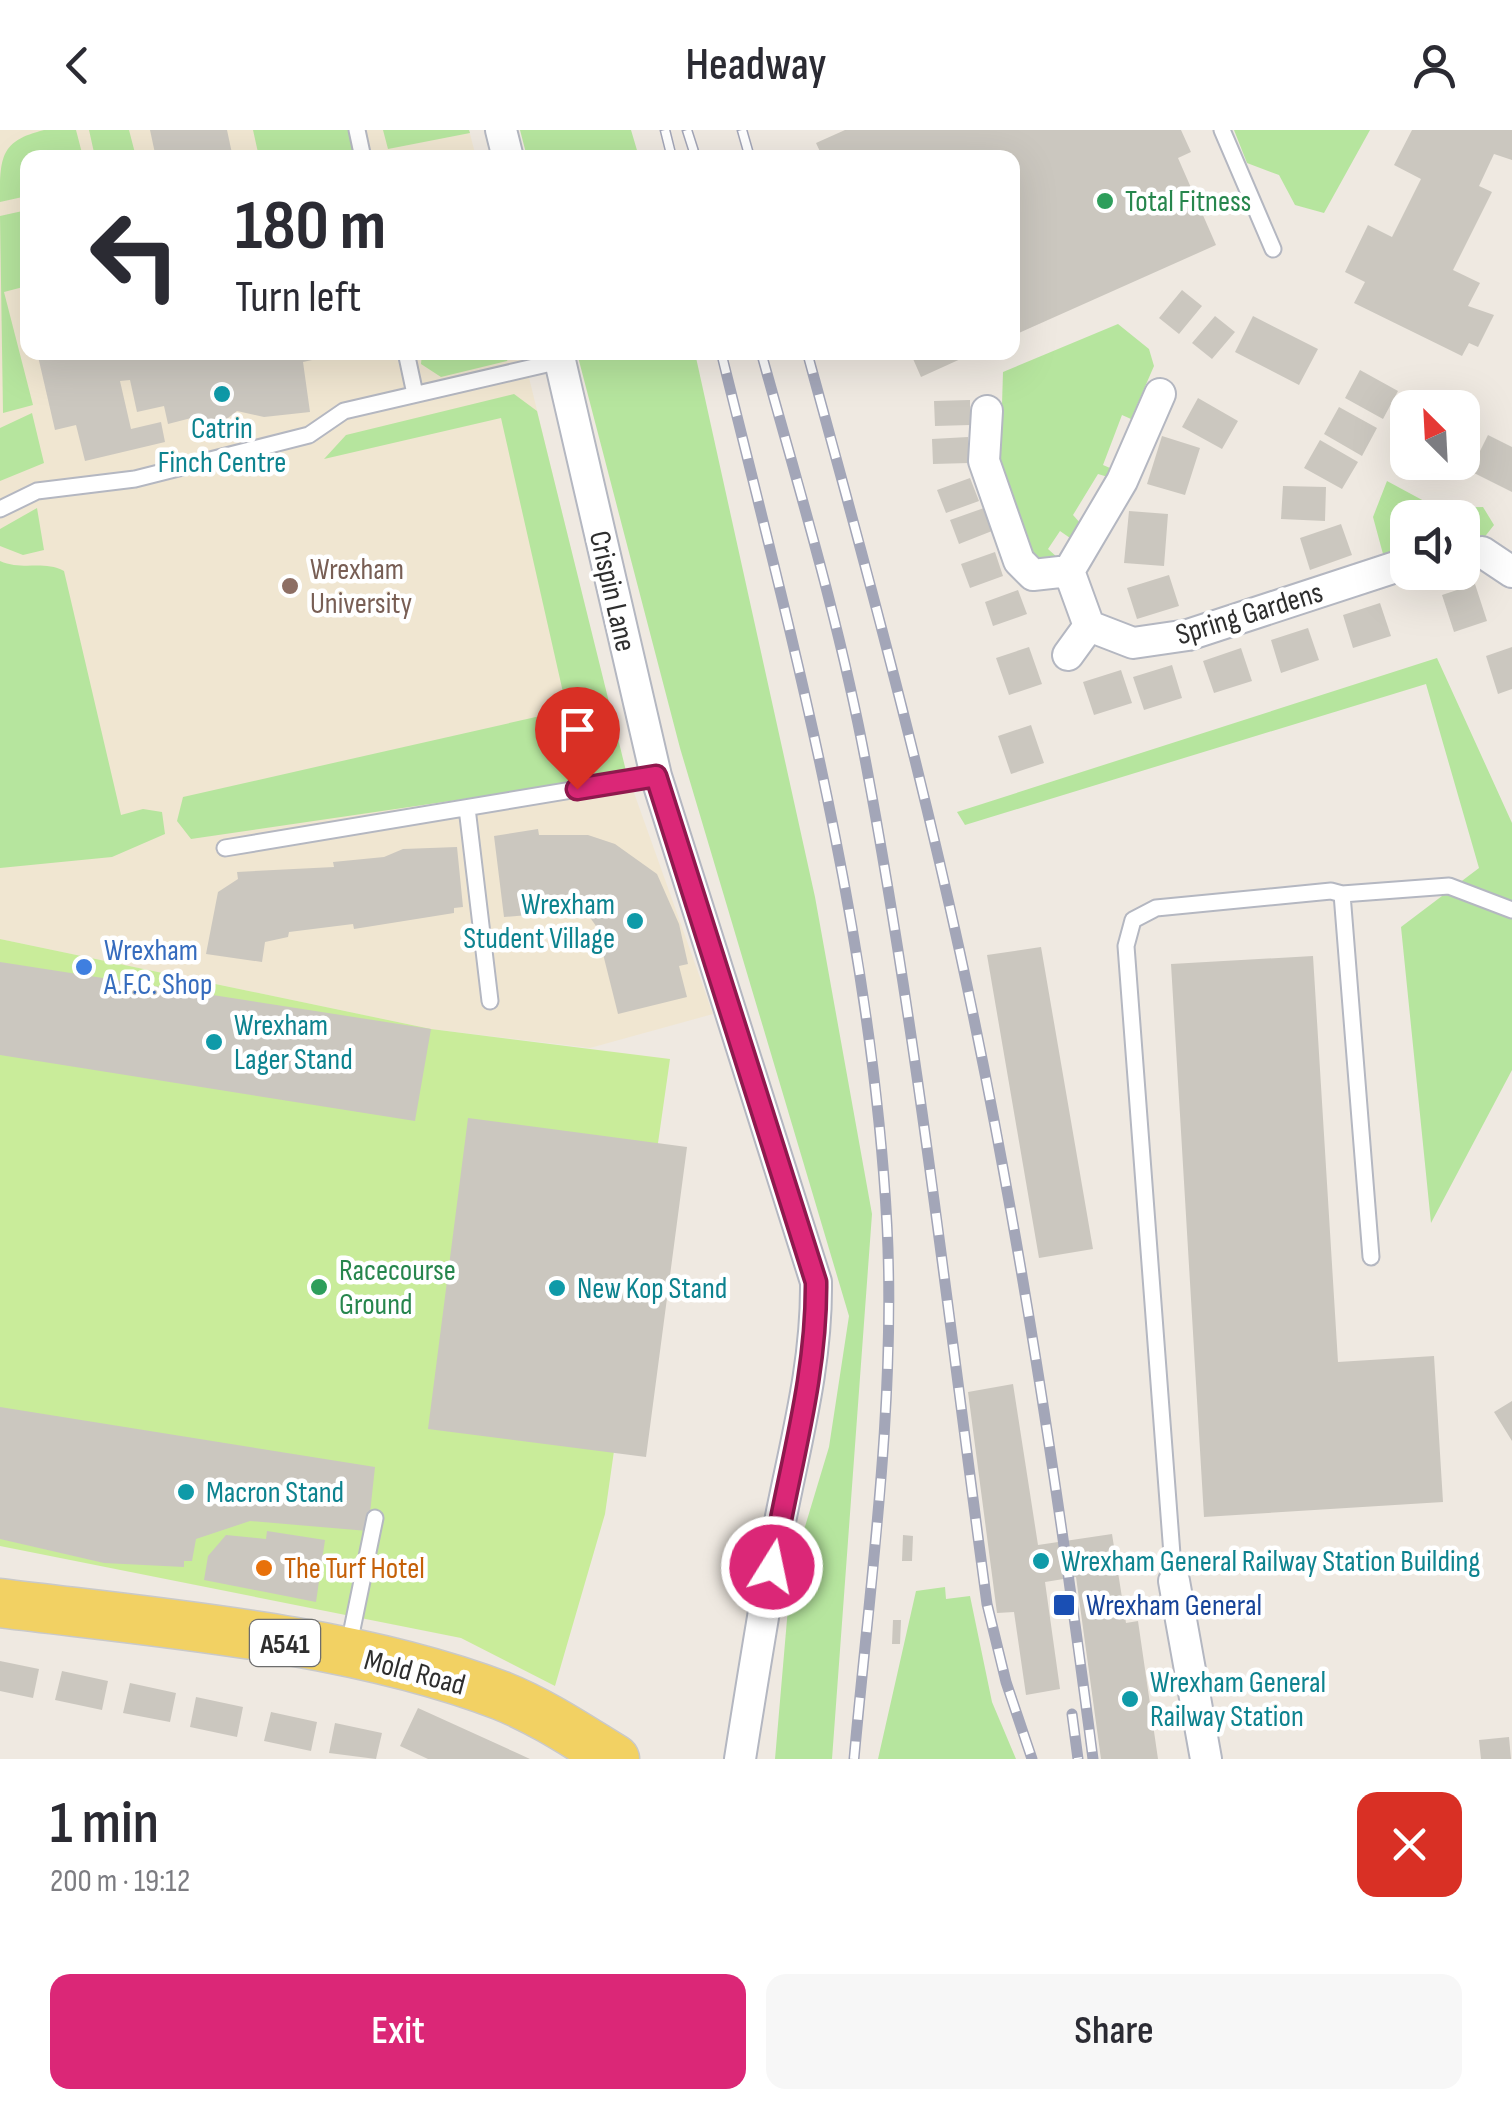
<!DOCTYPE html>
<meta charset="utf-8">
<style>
body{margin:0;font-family:"Sofia Sans Condensed",sans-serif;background:#f7f7f7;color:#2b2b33;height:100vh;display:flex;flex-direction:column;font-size:38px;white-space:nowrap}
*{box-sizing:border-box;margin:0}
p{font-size:32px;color:#7c7c81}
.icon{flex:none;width:55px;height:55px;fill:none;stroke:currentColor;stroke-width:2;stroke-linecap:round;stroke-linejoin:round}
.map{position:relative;height:1629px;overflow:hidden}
.side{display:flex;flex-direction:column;background:#fff;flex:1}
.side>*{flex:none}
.guide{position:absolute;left:20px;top:20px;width:1000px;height:210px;border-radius:20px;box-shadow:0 10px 40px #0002;background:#fff;color:#2b2b33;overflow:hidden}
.needle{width:65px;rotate:336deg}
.controls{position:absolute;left:1390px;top:260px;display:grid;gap:20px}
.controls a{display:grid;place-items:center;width:90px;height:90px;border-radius:20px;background:#fff;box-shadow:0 10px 40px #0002;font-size:50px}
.pin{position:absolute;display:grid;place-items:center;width:85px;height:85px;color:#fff;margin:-102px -42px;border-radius:50% 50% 50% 0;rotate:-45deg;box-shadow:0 0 10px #0007}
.pin .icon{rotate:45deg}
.me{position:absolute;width:110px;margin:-55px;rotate:10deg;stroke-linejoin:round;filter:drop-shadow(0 0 8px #0008)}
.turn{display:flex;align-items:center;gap:35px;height:210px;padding:0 50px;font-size:45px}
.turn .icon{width:130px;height:130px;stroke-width:2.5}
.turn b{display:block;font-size:70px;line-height:85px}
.round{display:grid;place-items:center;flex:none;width:105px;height:105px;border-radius:20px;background:#f7f7f7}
.head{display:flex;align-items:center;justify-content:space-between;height:170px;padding:0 50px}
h1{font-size:60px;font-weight:600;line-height:75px}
.button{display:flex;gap:20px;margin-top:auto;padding:20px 50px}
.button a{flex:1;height:115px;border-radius:20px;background:#db2777;color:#fff;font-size:40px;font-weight:600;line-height:115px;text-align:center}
.button a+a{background:#f7f7f7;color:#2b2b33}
header{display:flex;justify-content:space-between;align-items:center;height:130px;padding:0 50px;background:#fff;font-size:45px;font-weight:600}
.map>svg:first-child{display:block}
</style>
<header><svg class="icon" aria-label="back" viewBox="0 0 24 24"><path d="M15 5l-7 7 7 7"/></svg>Headway<svg class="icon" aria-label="person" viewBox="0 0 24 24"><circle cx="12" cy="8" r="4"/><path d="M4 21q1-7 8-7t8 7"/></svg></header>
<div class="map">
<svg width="1512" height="1629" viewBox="0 0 1512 1629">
<rect width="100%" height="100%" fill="#efe9e1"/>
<path fill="#f0e6d1" d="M0,0H469L476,27L28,28V222L523,223L623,632L713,884L590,918L431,899L0,809Z"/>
<path fill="#b6e59e" d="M44,0H76L83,27L28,28L27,66L0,72C0,27 0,11 44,0Z
M89,0H129L136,27H95Z
M253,0H350L356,26L259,27Z
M383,0H469L470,3L388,19Z
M520,0H631L639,27H527Z
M1234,0H1370L1324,83L1295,75L1279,45L1247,33Z
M27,80V156L4,162L33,275L3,283L0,86Z
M1118,194L1149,219L1154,236L1131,289L1122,285L1103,335L1110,338L1108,347L1098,344L1073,385L1081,394L1070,408L1060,401L1048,419L1058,428L1044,440L1024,417L1025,402L1012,385L1011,361L1000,339L1003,242Z
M422,223V222L511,223L507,231L441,247L421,234Z
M577,223H695L815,767L872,1084L832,1629H775L791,1443L829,1317L849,1186L680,618Z
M514,264L537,281L627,645L191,709L177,691L183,667L567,580L501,288L324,329L346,305Z
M32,283L44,333L0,351V298Z
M1387,351L1437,378L1483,377L1494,395L1483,409L1463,408L1462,388H1408L1407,416L1383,424L1373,387Z
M37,378L44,420L23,425L0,416V399Z
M0,431C23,441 43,430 64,441L121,685L143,679L162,682L165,704L112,727L0,738Z
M1437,528L1512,693V940L1431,1093L1401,797L1479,738L1426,554L965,695L957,682Z
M945,1457L946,1469L970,1466L992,1572L1016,1629H878L916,1461Z"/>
<path fill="#c9ec9a" d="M0,809L431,899L670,929L605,1384L555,1556L461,1508L0,1416Z"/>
<path fill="#cbc7bf" d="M150,0H227L233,28H156Z
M845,0H1181L1191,22L1178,28L1216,115L1012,206V28H823L816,13Z
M1412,0H1512V30L1494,24L1479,56L1492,62L1453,140L1480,153L1468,176L1494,185L1478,217L1469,213L1462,226L1354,173L1365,152L1345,142L1368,95L1392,107L1421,49L1394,35Z
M1182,160L1202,176L1179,204L1159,188Z
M1215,186L1235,202L1212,229L1192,213Z
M1253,186L1318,219L1299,255L1235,222Z
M37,222H320L321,228L303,232L310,282L264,287L237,281L219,295L199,286L168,294L164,276L137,282L130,250L120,251L131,299L161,292L165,312L85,331L76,295L55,300Z
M910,222H976L921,247Z
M1360,240L1398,261L1383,289L1345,268Z
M1198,268L1238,291L1222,319L1182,297Z
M970,270V295L935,296L934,271Z
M1339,277L1377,298L1362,326L1324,304Z
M197,296L227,297L229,303L200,304L194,301Z
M1488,305L1512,317V362L1470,341Z
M1162,306L1200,318L1185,365L1147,354Z
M968,307L969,333L933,334L932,309Z
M1320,310L1358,332L1342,359L1304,338Z
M1422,332H1453L1445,346Z
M970,348L979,371L946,383L937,360Z
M1283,356L1326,357L1325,391L1281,389Z
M984,378L992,401L959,414L950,390Z
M1129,381L1168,384L1164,436L1124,433Z
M1341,394L1352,425L1310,440L1300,408Z
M995,422L1003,446L970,458L961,434Z
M1169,445L1179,476L1137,489L1127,458Z
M1475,454L1487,491L1454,502L1442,465Z
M1018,460L1027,484L993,496L985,472Z
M1380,473L1391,506L1353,518L1343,485Z
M1308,498L1319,530L1281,543L1271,510Z
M1029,517L1042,554L1009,565L996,528Z
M1512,517V559L1498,564L1486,526Z
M1241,518L1252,551L1214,563L1203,531Z
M1172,535L1182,568L1144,580L1133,547Z
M1121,540L1132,573L1094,585L1083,552Z
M1031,595L1044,633L1011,644L998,606Z
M538,699L539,705H588L615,714L657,744L679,794L688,834L679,836L687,867L618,884L596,796L589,786L563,782L504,787L494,706Z
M457,717L463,777L454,778V783L354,799L353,794L289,802L288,807L265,812L262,832L206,824L218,762L238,749L237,742L334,737L333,732L384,727L403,719Z
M1041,817L1093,1119L1039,1128L987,825Z
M1313,826L1338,1232L1434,1226L1443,1372L1204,1387L1171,834Z
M0,832L431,899L415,991L0,925Z
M468,988L687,1017L646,1327L428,1299Z
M1013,1254L1038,1415L1112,1404L1126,1493L1138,1491L1158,1629H1101L1076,1447L1045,1452L1060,1559L1026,1565L1014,1482L997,1483L968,1262Z
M1512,1271V1311L1494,1282Z
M0,1277L375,1337L368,1401L250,1391L196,1409L192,1431H184V1437L104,1433L0,1409Z
M267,1401L325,1410L316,1472L204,1450L208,1426L226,1405L266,1409Z
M903,1405L913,1406L912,1431H902Z
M893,1490H901L900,1514H892Z
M0,1531L39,1539L33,1568L0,1561Z
M62,1541L108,1551L102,1580L55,1570Z
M130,1553L176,1563L170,1592L123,1583Z
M196,1567L243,1577L237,1607L190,1597Z
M418,1578L517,1623L530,1629H428L400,1616Z
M271,1582L317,1592L311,1621L264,1611Z
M335,1593L382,1603L376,1629L329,1623Z
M1509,1607L1511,1629H1481L1479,1610Z"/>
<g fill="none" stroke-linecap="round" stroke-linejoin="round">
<defs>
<path id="service" d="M357,0L363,28
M1222,0L1273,119
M406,222L415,264
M0,379L37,361L135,349L309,305L344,281L560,231
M467,678L490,871
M225,718L656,646
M1342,764L1449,756L1512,780
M1174,1451L1126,816L1133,790L1156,778L1331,761L1342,764L1371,1127
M348,1519L375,1388"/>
<path id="minor" d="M501,0L508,28
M558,222L656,646L816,1152C817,1239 794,1317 778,1402C764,1477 752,1553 740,1629
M1160,264L1122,351L1069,441L1089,496L1133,513L1188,505L1408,433
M987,281L984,331L1019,431L1033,445L1069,441
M1462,425L1482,422L1512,442
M1068,525L1089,496
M1174,1451L1206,1629"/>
<path id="primary" d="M0,1473C161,1493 351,1508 502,1566C542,1582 579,1607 615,1629"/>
</defs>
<use href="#service" stroke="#b4b7c1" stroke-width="19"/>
<use href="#minor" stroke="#b4b7c1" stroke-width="34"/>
<use href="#primary" stroke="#c9c9c9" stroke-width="51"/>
<use href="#service" stroke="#fff" stroke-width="15"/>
<use href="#minor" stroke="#fff" stroke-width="30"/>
<use href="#primary" stroke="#f2d163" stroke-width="48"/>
<defs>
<path id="rail" d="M665,0L672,28
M687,0L696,28
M742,0L750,28
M721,222C792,509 871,799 887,1095C896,1273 870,1452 854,1629
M761,222C799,359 840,494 866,634C918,911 949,1194 987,1474L1006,1552L1032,1629
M807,222C862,422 916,621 960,823C1018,1090 1058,1359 1093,1629
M1072,1584L1078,1629"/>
</defs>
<use href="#rail" stroke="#a3a6b8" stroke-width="11"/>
<use href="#rail" stroke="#fff" stroke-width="8" stroke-dasharray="22" stroke-linecap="butt"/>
</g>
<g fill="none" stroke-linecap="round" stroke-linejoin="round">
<defs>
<path id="route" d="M577,659L656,646L816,1152C817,1250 788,1341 772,1437"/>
</defs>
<use href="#route" stroke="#8e194d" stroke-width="25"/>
<use href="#route" stroke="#db2777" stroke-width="18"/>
</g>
<g fill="#2e9e5b" stroke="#fff" stroke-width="4">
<circle cx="1105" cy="71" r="10"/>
<circle cx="319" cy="1157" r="10"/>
</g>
<g fill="#0f9aa8" stroke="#fff" stroke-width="4">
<circle cx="222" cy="264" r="10"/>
<circle cx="635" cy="791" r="10"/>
<circle cx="214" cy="912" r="10"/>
<circle cx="557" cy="1158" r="10"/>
<circle cx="186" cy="1362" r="10"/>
<circle cx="1041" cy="1431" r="10"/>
<circle cx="1130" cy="1569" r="10"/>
</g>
<circle fill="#8d6e63" stroke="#fff" stroke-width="4" cx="290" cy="456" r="10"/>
<circle fill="#3f7fe0" stroke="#fff" stroke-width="4" cx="84" cy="837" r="10"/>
<circle fill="#e8710a" stroke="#fff" stroke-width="4" cx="264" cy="1438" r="10"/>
<rect fill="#1a4fb4" stroke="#fff" stroke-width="4" x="1052" y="1463" width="24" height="24" rx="5"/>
<g text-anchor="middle" stroke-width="9" stroke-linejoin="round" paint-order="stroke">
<rect fill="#fff" stroke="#6d6d6d" stroke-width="2.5" x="250" y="1490" width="70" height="46" rx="8"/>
<g font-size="28" font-weight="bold" fill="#2e2e2e">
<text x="285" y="1523">A541</text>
</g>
<g font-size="30" fill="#27864d" stroke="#fff" text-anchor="start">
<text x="1125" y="81">Total Fitness</text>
<text x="339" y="1150">Racecourse<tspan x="339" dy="34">Ground</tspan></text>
</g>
<g font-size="30" fill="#0d838f" stroke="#fff" text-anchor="start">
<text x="222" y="308" text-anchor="middle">Catrin<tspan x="222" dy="34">Finch Centre</tspan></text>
<text x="615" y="784" text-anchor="end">Wrexham<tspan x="615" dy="34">Student Village</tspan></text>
<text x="234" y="905">Wrexham<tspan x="234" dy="34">Lager Stand</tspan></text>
<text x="577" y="1168">New Kop Stand</text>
<text x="206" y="1372">Macron Stand</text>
<text x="1061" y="1441">Wrexham General Railway Station Building</text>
<text x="1150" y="1562">Wrexham General<tspan x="1150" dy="34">Railway Station</tspan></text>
</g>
<g font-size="30" fill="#785e54" stroke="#fff" text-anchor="start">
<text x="310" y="449">Wrexham<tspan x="310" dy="34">University</tspan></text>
</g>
<g font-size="30" fill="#2e2e2e" stroke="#fff">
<text transform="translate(613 461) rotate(77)" y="10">Crispin Lane</text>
<text transform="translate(1249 483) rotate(-17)" y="10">Spring Gardens</text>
<text transform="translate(415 1542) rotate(15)" y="10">Mold Road</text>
</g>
<g font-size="30" fill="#366cbe" stroke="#fff" text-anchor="start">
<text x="104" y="830">Wrexham<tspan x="104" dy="34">A.F.C. Shop</tspan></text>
</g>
<g font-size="30" fill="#c56008" stroke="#fff" text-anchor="start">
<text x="284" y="1448">The Turf Hotel</text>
</g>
<g font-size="30" fill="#164399" stroke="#fff" text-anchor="start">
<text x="1086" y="1485">Wrexham General</text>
</g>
</g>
</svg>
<div class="controls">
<a><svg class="needle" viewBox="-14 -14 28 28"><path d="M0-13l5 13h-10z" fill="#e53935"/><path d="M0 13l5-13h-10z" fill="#7c7c81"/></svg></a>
<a><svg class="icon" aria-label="sound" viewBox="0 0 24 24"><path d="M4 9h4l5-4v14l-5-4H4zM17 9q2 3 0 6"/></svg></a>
</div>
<div class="pin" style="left:577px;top:659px;background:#d93025"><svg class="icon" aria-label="arrive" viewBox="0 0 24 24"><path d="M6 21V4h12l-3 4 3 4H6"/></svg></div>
<svg class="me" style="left:772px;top:1437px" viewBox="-20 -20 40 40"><circle r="17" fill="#db2777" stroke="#fff" stroke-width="3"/><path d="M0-11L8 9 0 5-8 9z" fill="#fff"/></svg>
<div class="guide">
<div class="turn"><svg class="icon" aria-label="left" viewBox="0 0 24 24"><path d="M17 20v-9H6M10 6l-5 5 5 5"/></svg><div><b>180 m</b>Turn left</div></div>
</div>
</div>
<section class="side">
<div class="head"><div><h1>1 min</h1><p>200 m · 19:12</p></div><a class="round" style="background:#d93025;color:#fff"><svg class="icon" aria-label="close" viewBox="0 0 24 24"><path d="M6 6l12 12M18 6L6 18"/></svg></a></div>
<div class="button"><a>Exit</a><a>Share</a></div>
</section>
